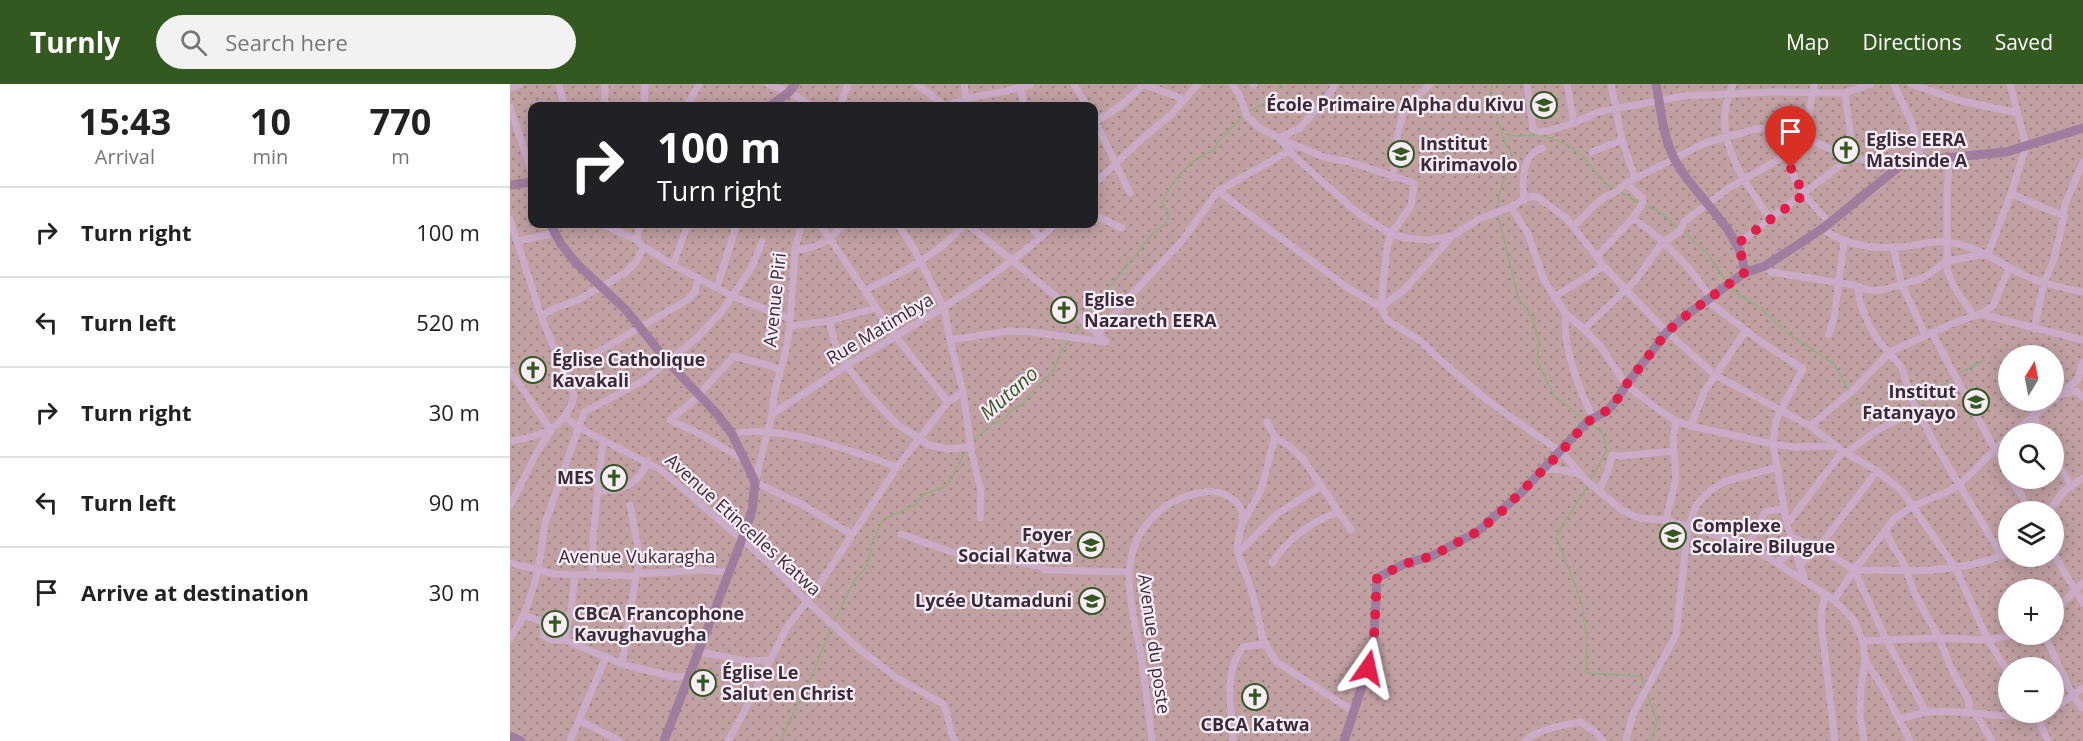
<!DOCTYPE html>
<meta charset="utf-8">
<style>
body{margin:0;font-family:"Open Sans",sans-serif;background:#f2f2f2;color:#222;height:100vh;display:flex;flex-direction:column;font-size:22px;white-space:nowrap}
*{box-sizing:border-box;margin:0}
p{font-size:20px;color:#767676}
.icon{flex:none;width:33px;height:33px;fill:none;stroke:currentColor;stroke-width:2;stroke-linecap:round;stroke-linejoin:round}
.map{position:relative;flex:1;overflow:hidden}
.side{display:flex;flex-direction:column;background:#fff;width:510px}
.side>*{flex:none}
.guide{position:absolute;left:18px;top:18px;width:570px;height:126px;border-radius:12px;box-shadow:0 3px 15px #0003;background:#202124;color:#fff;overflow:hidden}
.needle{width:39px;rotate:10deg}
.buttons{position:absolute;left:1488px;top:261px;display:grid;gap:12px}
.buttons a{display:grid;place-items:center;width:66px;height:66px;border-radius:50%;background:#fff;box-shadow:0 3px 15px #0003;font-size:30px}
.pin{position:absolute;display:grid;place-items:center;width:51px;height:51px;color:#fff;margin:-62px -26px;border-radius:50% 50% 50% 0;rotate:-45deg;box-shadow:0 0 6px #0007}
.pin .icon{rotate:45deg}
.me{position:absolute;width:66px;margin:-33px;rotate:11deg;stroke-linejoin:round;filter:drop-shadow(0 0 4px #0008)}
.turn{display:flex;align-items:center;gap:21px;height:126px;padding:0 30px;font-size:27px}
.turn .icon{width:78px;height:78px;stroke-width:2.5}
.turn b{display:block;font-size:42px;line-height:51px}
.eta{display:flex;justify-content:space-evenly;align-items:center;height:102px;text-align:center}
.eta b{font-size:36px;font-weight:700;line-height:42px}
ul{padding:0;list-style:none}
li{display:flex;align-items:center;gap:18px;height:90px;padding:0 30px;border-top:2px solid #e0e0e0}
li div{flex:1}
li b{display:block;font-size:22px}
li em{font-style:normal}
header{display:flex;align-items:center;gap:36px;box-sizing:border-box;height:84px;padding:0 30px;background:#335921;color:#fff}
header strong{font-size:28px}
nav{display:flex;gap:33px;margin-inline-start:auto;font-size:21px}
.search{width:420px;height:54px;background:#f2f2f2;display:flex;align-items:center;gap:15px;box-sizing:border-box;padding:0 21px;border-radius:33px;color:#767676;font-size:22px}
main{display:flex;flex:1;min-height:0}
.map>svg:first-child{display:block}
</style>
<header>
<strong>Turnly</strong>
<div class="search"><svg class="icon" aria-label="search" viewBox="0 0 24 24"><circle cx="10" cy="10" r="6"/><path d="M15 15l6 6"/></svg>Search here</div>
<nav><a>Map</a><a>Directions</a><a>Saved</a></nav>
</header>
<main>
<section class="side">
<div class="eta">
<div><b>15:43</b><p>Arrival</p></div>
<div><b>10</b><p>min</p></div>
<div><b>770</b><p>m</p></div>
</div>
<ul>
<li><svg class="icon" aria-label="right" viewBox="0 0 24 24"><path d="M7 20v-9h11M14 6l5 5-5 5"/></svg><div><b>Turn right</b></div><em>100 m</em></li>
<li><svg class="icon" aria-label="left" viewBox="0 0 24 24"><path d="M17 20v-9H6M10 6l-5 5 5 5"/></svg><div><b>Turn left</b></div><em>520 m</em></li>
<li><svg class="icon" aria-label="right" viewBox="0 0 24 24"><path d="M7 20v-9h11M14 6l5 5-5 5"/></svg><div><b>Turn right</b></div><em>30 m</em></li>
<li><svg class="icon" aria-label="left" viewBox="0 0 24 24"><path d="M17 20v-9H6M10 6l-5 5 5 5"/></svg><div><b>Turn left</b></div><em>90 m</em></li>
<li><svg class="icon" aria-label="arrive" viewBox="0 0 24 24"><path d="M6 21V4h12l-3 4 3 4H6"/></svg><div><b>Arrive at destination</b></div><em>30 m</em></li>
</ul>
</section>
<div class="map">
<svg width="1573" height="657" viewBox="0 0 1573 657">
<defs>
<pattern id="park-dots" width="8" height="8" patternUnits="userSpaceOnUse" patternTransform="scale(1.5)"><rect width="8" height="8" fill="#c1a0a2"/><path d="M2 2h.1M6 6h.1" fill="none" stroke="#9e8385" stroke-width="1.8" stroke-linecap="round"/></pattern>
</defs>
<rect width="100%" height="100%" fill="#f2e0f0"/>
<path fill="url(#park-dots)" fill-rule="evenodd" d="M0,0H1573V657H0ZM22,22H584V140H22ZM1498,272H1544V316H1498ZM1498,350H1544V394H1498ZM1498,428H1544V472H1498ZM1498,506H1544V550H1498ZM1498,584H1544V628H1498Z"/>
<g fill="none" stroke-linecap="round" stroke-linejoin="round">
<path stroke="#90af80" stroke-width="1.5" d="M982,0L980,10L996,62C1009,76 997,87 992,102C989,109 988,118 988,126
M739,27C752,21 766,14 771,0
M995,50C1005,54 1013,51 1023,51C1036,51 1053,58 1064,65C1080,76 1088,97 1104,105
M1111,108L1130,120
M1134,122C1147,125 1159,134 1167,144
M988,131L1008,213L1023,235L1029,258L1027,277L1044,311L1075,337
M1174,147L1198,171L1217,198
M1222,204L1229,211L1251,224L1273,246L1324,280L1338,305
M575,234L620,177C630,170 633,158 643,150C648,146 653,142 658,136V127L652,119C663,95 680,75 705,66L707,59L733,32
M564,251L571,240
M1448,290L1474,276
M1342,312L1346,319C1362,323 1388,333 1403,323
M1407,320L1444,293
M463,357L481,341L494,335L503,325L513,320L520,310L543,287L552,266L561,255
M1080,397L1097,366L1092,348L1081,341
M1078,401L1046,452L1072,520L1077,552L1076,589L1131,592L1135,602
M323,539L346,494L357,482L361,467L360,462L374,435L405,421L413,411L434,403L440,397L455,368
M1137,609L1147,637L1141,657
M270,657L305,585L321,543"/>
<path stroke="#cbacc8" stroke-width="7" d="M49,0L54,22
M95,0V22
M258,0L279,8L302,22
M407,0L434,22
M454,0L456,16
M510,0L514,22
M564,0L577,22
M632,0L674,15
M722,0L729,10L737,32L748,43L769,54L785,73L849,130L881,150L896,154L919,156L942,152
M743,0L744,1
M1017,0L1023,45L1030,48L1038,47L1064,39L1088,28L1174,12L1262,8L1335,9L1361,0
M1057,0L1064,39
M1101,0L1112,56L1125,94
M1223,0C1221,7 1217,15 1216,23C1208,62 1238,104 1260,134
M1384,0L1402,40L1412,76
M1401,0L1447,16L1508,29
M0,4L10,0
M134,22L135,0
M177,22L189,0
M330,22L338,0
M438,22C464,9 494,11 521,0
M0,23L22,89
M584,35L620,109
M584,39L613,20L634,0
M1279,49C1279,56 1278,62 1278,68C1278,96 1301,119 1319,138
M769,54L790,44L821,8L825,0
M1295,54L1304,0
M770,55L814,73L840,78L904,99L901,122L881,150L877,163L871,223
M1082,68L1112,56
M1440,74L1437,107V186L1444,203L1464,232
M883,94C886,70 885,39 900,20C905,12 914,8 920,0
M584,100L634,53L661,31L688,0
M708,107L838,204L871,223L877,236L911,257L928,274L978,317L1051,368L1078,398L1112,426L1129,434L1156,436L1238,461L1324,516L1343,535L1353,557L1355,576L1374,605L1400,657
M1501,110L1554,132
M1014,116C1012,97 1011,70 1033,64
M1001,123L1018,150L1034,196L1056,230L1074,245L1091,263L1116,301L1152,328L1166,337L1181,342L1263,360L1284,363L1325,362
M584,131L612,144
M1123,134C1154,156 1180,182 1200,213
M0,135L31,232L64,311C57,344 30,353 0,357
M91,140L127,156L134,163L163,181L222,212L280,235
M310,140L386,253L438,318
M388,140L404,165L434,224L440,256L453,308L462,370L471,406L470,434
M457,140L547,213L596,258
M519,140L530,154
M1064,142L1085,121L1096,112L1106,108L1116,99L1195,59L1246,45L1257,44L1279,49L1305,58L1340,74L1391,81
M1312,145C1339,163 1368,166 1400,162C1412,160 1423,157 1436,158C1468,161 1491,181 1520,194C1536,201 1555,204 1573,208
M127,156L130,140
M8,157L37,151L44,146
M1227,160L1340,74V48L1335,9
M1383,163L1392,201L1416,252
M285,166C311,164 317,157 335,140
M1087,172L1123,134L1133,118V115L1116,99
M163,181L178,140
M1255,182L1261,188L1344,201L1362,207L1372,206L1408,196L1418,191L1436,177L1478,170L1501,110L1516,62L1500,0
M207,203L227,140
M1348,203L1350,219L1360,243L1368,256L1392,284L1402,316L1422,355L1492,472
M355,206C393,189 427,171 455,140
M1044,213L1094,182
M1196,216L1250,257L1293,285L1270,327L1266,337L1263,360L1277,440L1295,497
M871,223L895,205L942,152L967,136L1001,123L1016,114L1024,112L1029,114L1056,134L1094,182L1115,205L1157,248L1205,291L1300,342L1333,367L1367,387L1392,407L1446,485L1478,556L1498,588
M1056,230C1051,258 1070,309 1083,333
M1470,230L1573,256
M31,232L45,224L68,216L115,189L126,178L134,163
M319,237L325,259L337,282L360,312L387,340L419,361L438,365L461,363
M280,242L319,237L366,224
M1074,245L1125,197L1152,159L1170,147L1175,137L1219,104L1278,70
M1524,245L1534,199L1544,175L1554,132V123L1573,78
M1422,249L1485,366C1495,374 1497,380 1498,392
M588,250L622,210L672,157L708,107L779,67
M1319,250L1324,234L1334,158
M440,256L499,247L521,248L596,258
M0,287L41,346
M55,287L177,216L185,208L188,194
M1553,310L1566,307L1573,313
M1544,316L1568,295L1573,278
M262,330L264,310L275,270L280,242L285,166L291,140
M1523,331L1533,350
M55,333L68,343L151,386L258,478L297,517L348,564L387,594L433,620C440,631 437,643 445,657
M757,338L765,353L779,362L793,375L841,446
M1181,342L1194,308L1236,246
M1300,342L1342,307L1380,268L1441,240L1470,230L1483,222L1499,184
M222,350C270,339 341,367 387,383
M1502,350L1543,316
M1336,369L1366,347L1407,326
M1544,369L1561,402
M234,376L190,350L160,336L183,317L224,272L261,282L270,286
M1032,386C1045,384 1057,386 1070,391
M1499,394L1512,411L1516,428
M88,407C111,408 129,400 138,377
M1089,407L1098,387L1102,371L1110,372L1164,367
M120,421L128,464V489
M0,422L27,368L41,346
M1538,428L1555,406L1573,394
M1156,436L1166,395L1163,354L1166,337
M1158,438L1164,443L1175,463
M732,440L751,406L765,353
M1277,440L1333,367
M1376,447L1382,461L1392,476L1405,510L1429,554L1442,586L1459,617V629
M341,450L291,420L245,398L262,330C287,314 311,298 336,282C408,238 483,198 546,140
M391,450L450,471L511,479L530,482L535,486L619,488
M1281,453L1309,463L1344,486L1376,555L1416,628
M1238,461L1251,438L1253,431L1257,427L1274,425
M728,469L767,430L811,402
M1544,471L1573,519
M0,479L45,490L126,492L128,489C158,491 190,482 219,489
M762,479C778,455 801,438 828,428
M1267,479L1284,465
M1289,482L1309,463L1367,387
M1344,486C1389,486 1423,490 1468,479C1479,476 1488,474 1498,468
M83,491V453L93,357
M1315,511L1311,530L1312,546L1325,657
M1324,516L1344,486L1385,434L1403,422L1437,408L1450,400L1498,353
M1544,527L1573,499
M14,531L32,538L34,541L33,552L42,556H55L112,580L164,593L179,592
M1534,550L1563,612L1573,624
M0,555L14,531L24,501L28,487L35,440L74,328L135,296L187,254L212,227L242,183L252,158
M55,556L62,519L65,491
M1353,557L1429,554L1478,556L1506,550
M189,568L236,577L259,576
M112,580L126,492
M1544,625L1573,604
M1465,629L1482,657
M1526,630L1538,657
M1390,635C1398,633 1408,629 1417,628C1456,624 1495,638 1534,628
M69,636L110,657
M60,657L96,573
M218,657L232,632L277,543L305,507L387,383L438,318L453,308
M642,657C639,628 635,600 631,571C623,527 606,478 637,440C649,425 660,418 677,412C696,406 712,404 727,419C739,432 728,449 727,463C727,469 730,475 732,480C738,495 743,509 746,524C749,534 750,545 753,555C756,563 762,571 767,578L843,627
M723,657C723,625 711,591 733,563L756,560
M1015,657C1030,644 1051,642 1070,638L1084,647L1093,657
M1116,657L1123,630L1166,551L1178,443L1187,420L1199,407L1216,397L1268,383
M1354,657L1350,632L1351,603L1355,576"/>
<path stroke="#9e7d9e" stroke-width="9" d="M1146,0C1151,24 1152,49 1163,72C1179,108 1236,150 1234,189
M260,22L279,8L285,0
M0,101L22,98
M40,140L51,160L66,179L116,226L157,277L207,330L222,350L245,398L242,427L232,455L154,657
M0,652L11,657
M834,657L858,584L864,553L867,494L894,480L922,472L967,448L1011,409L1077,338L1098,326L1106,317L1116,301L1157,248L1178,230L1234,189L1255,182L1312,145L1391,81L1412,76L1496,68L1573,44"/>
</g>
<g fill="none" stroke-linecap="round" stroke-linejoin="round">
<path stroke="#e11d48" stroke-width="10" stroke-dasharray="0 18" d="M858,584L864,553L867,494L894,480L922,472L967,448L988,431L1051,368L1077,338L1098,326L1106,317L1116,301L1157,248L1178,230L1234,189V179L1227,160L1295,110L1282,90L1281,84"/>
</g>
<defs>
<symbol id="school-ring" viewBox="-11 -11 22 22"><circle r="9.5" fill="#faedf8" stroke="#335921" stroke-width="1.5"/><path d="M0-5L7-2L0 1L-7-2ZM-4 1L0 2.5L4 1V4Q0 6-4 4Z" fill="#335921"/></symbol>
<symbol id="church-ring" viewBox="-11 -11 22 22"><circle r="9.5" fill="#faedf8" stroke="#335921" stroke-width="1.5"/><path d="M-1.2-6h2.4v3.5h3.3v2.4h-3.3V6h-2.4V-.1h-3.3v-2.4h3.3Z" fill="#335921"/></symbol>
</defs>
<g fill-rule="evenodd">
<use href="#school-ring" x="1019" y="6" width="30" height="30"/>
<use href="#church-ring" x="1321" y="51" width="30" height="30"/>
<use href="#school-ring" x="876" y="55" width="30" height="30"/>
<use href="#church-ring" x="539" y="211" width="30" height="30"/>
<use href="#church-ring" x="8" y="271" width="30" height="30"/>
<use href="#school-ring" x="1451" y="303" width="30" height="30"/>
<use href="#church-ring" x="89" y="379" width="30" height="30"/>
<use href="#school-ring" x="1148" y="437" width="30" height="30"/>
<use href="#school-ring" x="566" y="446" width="30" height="30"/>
<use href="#school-ring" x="567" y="502" width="30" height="30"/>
<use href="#church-ring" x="30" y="525" width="30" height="30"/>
<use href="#church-ring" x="178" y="584" width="30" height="30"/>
<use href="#church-ring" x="730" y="598" width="30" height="30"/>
</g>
<g text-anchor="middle" stroke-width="4.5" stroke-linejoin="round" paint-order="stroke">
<g font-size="18" font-weight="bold" fill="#382b39" stroke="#faedf8" text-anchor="start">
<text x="1014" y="27" text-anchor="end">École Primaire Alpha du Kivu</text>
<text x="1356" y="62">Eglise EERA<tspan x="1356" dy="21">Matsinde A</tspan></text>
<text x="910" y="66">Institut<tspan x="910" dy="21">Kirimavolo</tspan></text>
<text x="574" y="222">Eglise<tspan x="574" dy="21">Nazareth EERA</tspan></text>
<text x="42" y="282">Église Catholique<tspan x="42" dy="21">Kavakali</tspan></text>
<text x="1446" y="314" text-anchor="end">Institut<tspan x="1446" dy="21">Fatanyayo</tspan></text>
<text x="84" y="400" text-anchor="end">MES</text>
<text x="1182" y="448">Complexe<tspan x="1182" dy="21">Scolaire Bilugue</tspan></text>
<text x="562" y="457" text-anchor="end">Foyer<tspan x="562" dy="21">Social Katwa</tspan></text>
<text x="562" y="523" text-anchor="end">Lycée Utamaduni</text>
<text x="64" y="536">CBCA Francophone<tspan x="64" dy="21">Kavughavugha</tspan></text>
<text x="212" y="595">Église Le<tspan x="212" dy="21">Salut en Christ</tspan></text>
<text x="745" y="647" text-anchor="middle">CBCA Katwa</text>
</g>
<g font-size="18" fill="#382b39" stroke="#faedf8">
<text transform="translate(265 216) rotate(-84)" y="6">Avenue Piri</text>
<text transform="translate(370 245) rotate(-31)" y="6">Rue Matimbya</text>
<text transform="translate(233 441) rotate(42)" y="6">Avenue Etincelles Katwa</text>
<text x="127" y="479">Avenue Vukaragha</text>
<text transform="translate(644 560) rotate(82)" y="6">Avenue du poste</text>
</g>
<g font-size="20" font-style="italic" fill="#335921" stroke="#faedf8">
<text transform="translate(499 309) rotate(-41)" y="7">Mutano</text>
</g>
</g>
</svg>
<div class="buttons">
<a><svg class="needle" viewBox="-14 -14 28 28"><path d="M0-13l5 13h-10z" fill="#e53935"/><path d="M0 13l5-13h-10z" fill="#767676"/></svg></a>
<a><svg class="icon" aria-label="search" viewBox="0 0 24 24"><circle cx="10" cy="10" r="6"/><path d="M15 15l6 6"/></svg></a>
<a><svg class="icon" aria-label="layers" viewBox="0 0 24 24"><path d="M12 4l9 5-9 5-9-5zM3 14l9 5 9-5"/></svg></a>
<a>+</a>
<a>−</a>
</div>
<div class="pin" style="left:1281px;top:84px;background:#d93025"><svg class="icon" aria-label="arrive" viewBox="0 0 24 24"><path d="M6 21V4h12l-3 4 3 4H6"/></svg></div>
<svg class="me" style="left:858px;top:584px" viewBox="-20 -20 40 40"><path d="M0-17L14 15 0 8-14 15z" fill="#e11d48" stroke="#fff" stroke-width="4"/></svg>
<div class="guide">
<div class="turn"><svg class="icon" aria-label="right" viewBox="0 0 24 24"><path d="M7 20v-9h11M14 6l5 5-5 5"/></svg><div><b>100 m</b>Turn right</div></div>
</div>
</div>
</main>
